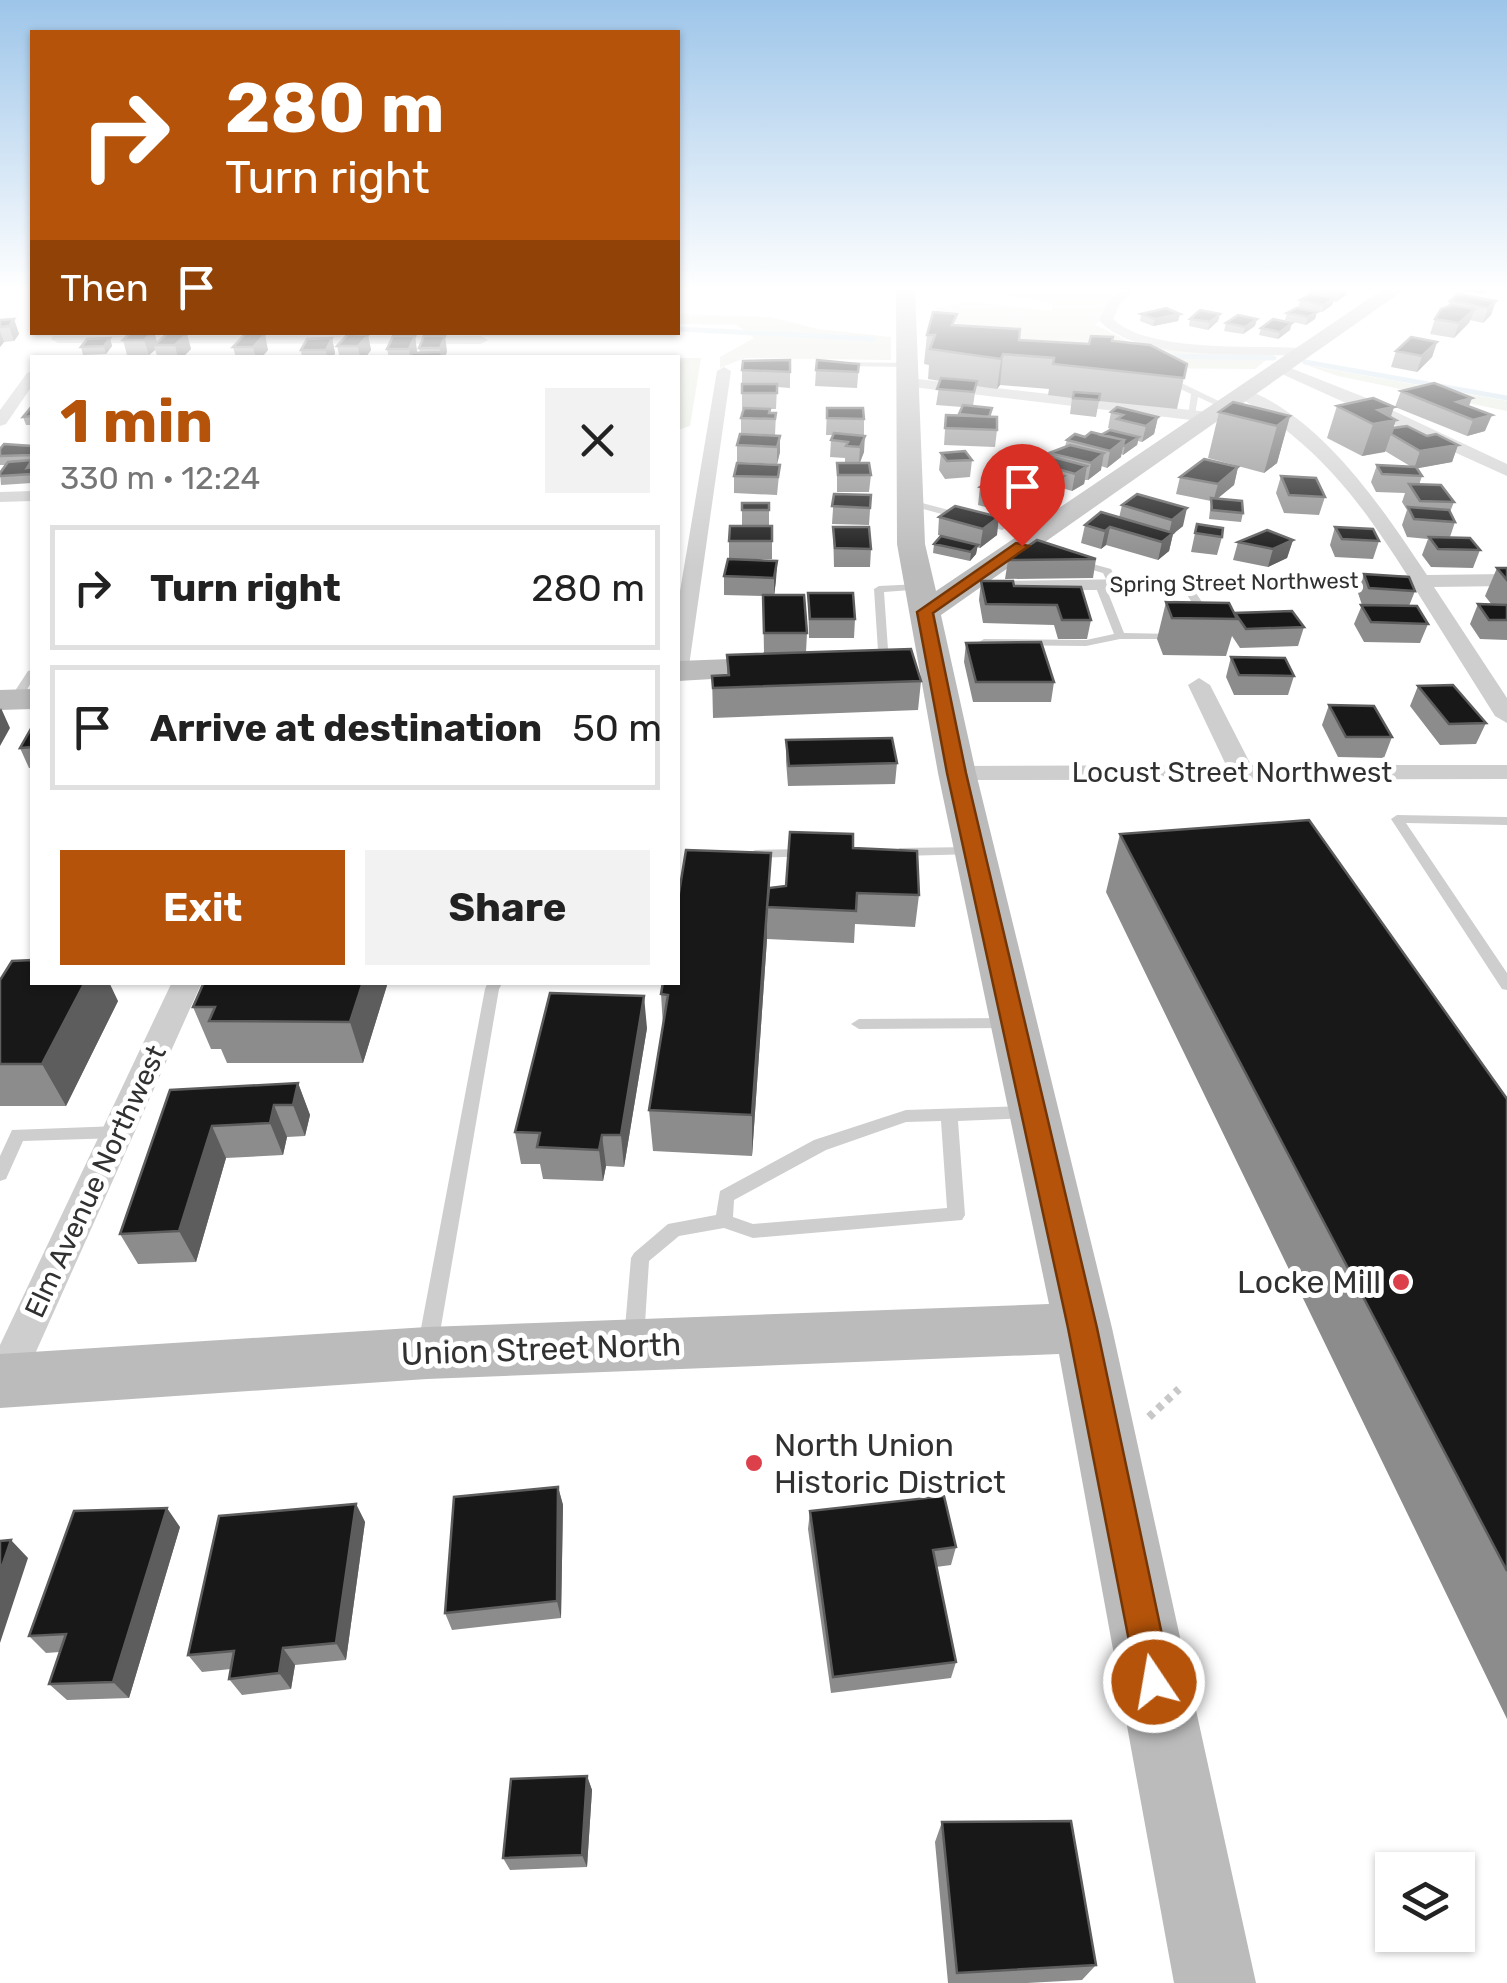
<!DOCTYPE html>
<meta charset="utf-8">
<style>
body{margin:0;font-family:Rubik,sans-serif;background:#f2f2f2;color:#222;height:100vh;display:flex;flex-direction:column;font-size:38px;white-space:nowrap}
*{box-sizing:border-box;margin:0}
p{font-size:32px;color:#767676}
.icon{flex:none;width:55px;height:55px;fill:none;stroke:currentColor;stroke-width:2;stroke-linecap:round;stroke-linejoin:round}
.map{position:relative;flex:1;overflow:hidden}
.sheet{position:absolute;left:30px;top:355px;width:650px;height:630px;display:flex;flex-direction:column;background:#fff;border-radius:0px;box-shadow:0 2px 8px #0004}
.sheet>*{flex:none}
.banner{position:absolute;left:30px;top:30px;width:650px;height:305px;border-radius:0px;box-shadow:0 2px 8px #0004;background:#b45309;color:#fff;overflow:hidden}
.fabs{position:absolute;left:1375px;top:1852px;display:grid;gap:20px}
.fabs a{display:grid;place-items:center;width:100px;height:100px;border-radius:0px;background:#fff;box-shadow:0 2px 8px #0004;font-size:50px}
.pin{position:absolute;display:grid;place-items:center;width:85px;height:85px;color:#fff;margin:-102px -42px;border-radius:50% 50% 50% 0;rotate:-45deg;box-shadow:0 0 10px #0007}
.pin .icon{rotate:45deg}
.me{position:absolute;width:110px;margin:-55px;rotate:348deg;stroke-linejoin:round;filter:drop-shadow(0 0 8px #0008)}
.turn{display:flex;align-items:center;gap:35px;height:210px;padding:0 30px;font-size:45px}
.turn .icon{width:130px;height:130px;stroke-width:2.5}
.turn b{display:block;font-size:70px;line-height:85px}
.then{display:flex;align-items:center;height:95px;padding:0 30px;background:#0003;gap:20px;font-size:38px}
.round{display:grid;place-items:center;flex:none;width:105px;height:105px;border-radius:0px;background:#f2f2f2}
.overview{display:flex;align-items:center;justify-content:space-between;height:170px;padding:0 30px}
h1{font-size:60px;font-weight:700;line-height:75px;color:#b45309}
.primary-button{display:flex;gap:20px;margin-top:auto;padding:20px 30px}
.primary-button a{flex:1;height:115px;border-radius:0px;background:#b45309;color:#fff;font-size:40px;font-weight:700;line-height:115px;text-align:center}
.primary-button a+a{background:#f2f2f2;color:#222}
ul{padding:0;list-style:none}
li{display:flex;align-items:center;gap:30px;height:125px;margin:0 20px 15px;padding:0 10px;border:5px solid #e0e0e0;border-radius:0px}
li div{flex:1}
li b{display:block;font-size:38px}
li em{font-style:normal}
.map>svg:first-child{display:block}
</style>
<div class="map">
<svg width="1507" height="1983" viewBox="0 0 1507 1983">
<rect width="100%" height="100%" fill="#fff"/>
<path fill="#e4e9dd" d="M979,290H1105L1114,292L1096,325L1136,345L1276,352L1255,369L1147,368L978,332L936,316V308L967,301L1052,311V303Z
M678,314L771,317L818,329L891,337V360L745,358L720,368V357L754,338L737,325L678,324Z
M678,358H701L690,426L678,430Z
M1306,365L1507,401V411L1338,376Z"/>
<g fill="none" stroke-linecap="round" stroke-linejoin="round">
<path stroke="#cedfeb" stroke-width="5" d="M678,329L874,339
M1160,356L1274,358
M1305,362L1507,398"/>
<path stroke="#c8c8c8" stroke-width="8" stroke-dasharray="6 6" stroke-linecap="butt" d="M1149,1417L1179,1389"/>
<path fill="#cecece" fill-rule="evenodd" d="M842,362L908,363L912,365L908,367L839,366Z
M1163,377H1169L1229,406L1222,408L1198,397L1195,415L1188,417L1191,394L1163,381Z
M911,500L1005,525L1007,527L1002,530L908,505L906,503Z
M1078,560L1111,569L1119,585L1110,587L1103,573L1075,565L1073,563Z
M1180,581H1188L1212,617L1211,619H1203L1179,583Z
M1100,582L1105,585L1124,633L1174,634L1178,635V639H1120L1086,646L984,645L979,642L984,639L1086,640L1114,634L1095,585Z
M920,584L925,587L924,589L884,592L889,664L887,666H879L874,589L879,586Z
M32,670V681L21,700L19,702H11L9,700L28,671Z
M1397,815L1507,817V825L1406,823L1507,973V990L1502,989L1391,819Z
M972,847L979,851L977,854L900,856L893,852L900,848Z
M807,849L812,850L814,853L812,856L755,858L748,854L755,850Z
M488,982H503L499,989L438,1344L435,1350L428,1353L421,1350L418,1344L485,989Z
M1010,1018L1018,1023L1010,1028L859,1029L851,1024L859,1019Z
M1029,1106L1035,1108L1037,1112L1035,1116L1029,1118L958,1121L965,1215L962,1220L753,1238L724,1228L679,1236L649,1261L644,1339L641,1345L634,1348L627,1345L624,1339L631,1258L634,1253L668,1224L716,1215L720,1191L814,1140L906,1110ZM941,1121L947,1208L753,1224L733,1217L734,1200L826,1150L906,1122Z
M118,1126L124,1127L126,1132L124,1137L118,1138L23,1141L6,1179L0,1181V1156L12,1130Z"/>
<path fill="#cecece" fill-rule="evenodd" d="M1122,290H1135L1120,304L1113,319C1148,353 1254,345 1301,348L1308,352L1301,356C1248,353 1135,362 1099,320L1109,299Z
M53,336H481L488,340L481,344L58,343L51,339Z
M1278,363L1364,397L1507,464V476L1273,370L1271,367Z
M724,367L731,371L689,666L678,673V603L717,371Z
M32,371V386L6,424L0,426V410L27,373Z
M909,378L1208,412L1216,417L1208,422L904,386V380Z
M1242,388C1322,416 1382,508 1427,575L1507,574V586L1434,587L1507,698V723L1495,716L1414,587L991,591L988,587L998,581L1407,575C1357,496 1318,446 1237,396L1234,393Z
M32,491V501L0,502V492Z
M1199,678L1210,685L1251,765H1507V779L957,780L945,773L957,766L1226,765L1188,685Z
M172,982H202L17,1394L0,1398V1345Z"/>
<path fill="#bbb" fill-rule="evenodd" d="M896,290H915L925,544L936,591L1382,290H1404L941,615L976,773L1112,1328L1256,1983H1174L1059,1354L427,1379L0,1408V1354L427,1327L1049,1304L938,773L897,544Z
M785,657L797,660L802,667L797,674L678,681V661Z
M32,689V709L0,710V690Z"/>
</g>
<path fill="#8c8c8c" d="M1309,290H1347L1346,295L1336,302H1333L1332,305L1322,312L1298,308L1300,300L1310,294H1308Z
M1452,290H1489L1484,294Z
M1450,301H1496L1491,315L1483,323L1470,320L1454,338L1430,334L1435,319L1448,306Z
M1317,312L1315,319L1306,325L1285,320L1287,313Z
M1141,314H1180L1178,321L1153,326L1140,321Z
M1220,314L1218,321L1208,330L1189,326L1190,319Z
M14,319L19,334L14,341L4,342L0,347V320Z
M1226,323L1255,326L1243,334L1224,331Z
M956,325L1019,340L1089,344L1112,341L1187,364L1177,409L1099,401L1096,417L1070,414L1072,398L1048,395L1049,389L1000,385L997,389L976,386L973,406L991,417L997,430L995,447L944,445L946,415H959L962,407L936,405L940,381L928,379L929,365L924,364L927,335Z
M1261,328L1290,330L1278,339L1259,335Z
M154,332L157,342L187,334L191,349L182,358H158L155,350L149,355H127L123,340Z
M245,334L268,350L261,358H236L233,347Z
M368,335L371,350L365,358H340L337,346Z
M415,336L417,353H420L419,348L424,336L447,351L445,358H389L387,349Z
M110,338L112,346L106,354L83,355L81,347Z
M332,338L335,353L333,358H302L301,350Z
M1437,342L1432,357L1417,372L1391,367L1396,351Z
M790,360V388L777,387L776,409H770V413H776L775,435L780,452L777,464L737,462V445L741,434V418L744,409H742V370Z
M859,364L857,388L815,386L816,370Z
M1401,391L1469,406L1485,431L1467,436L1395,407Z
M32,406V425H26L23,417Z
M1337,406L1394,407L1391,417L1396,420L1393,428L1458,445L1452,462L1417,468L1422,476L1419,485L1454,502L1450,512L1455,522L1450,537L1480,550L1473,568L1431,567L1422,555L1428,539L1407,537L1402,525L1407,510L1402,502L1405,493L1376,492L1371,482L1377,465L1410,466L1385,451L1362,456L1327,438Z
M827,408L864,419V452L860,463L871,475L869,492H837V463H845V458L830,457L831,440L833,435H826Z
M1111,412L1158,417L1154,434L1142,442L1138,441L1137,445L1123,455L1121,454V457L1107,468L1101,466V470L1088,480H1085L1084,484L1072,491L1062,488L1061,493L1053,499L1033,493L1031,507L1019,516L978,505L980,487L1028,488L1030,461L1049,456V453L1065,446L1067,440L1101,435L1115,431L1108,428Z
M1219,412L1290,416L1277,463L1264,473L1208,458Z
M32,446V483L1,485L0,473L5,465H0V449Z
M941,453L972,460L970,477L945,479L939,470Z
M780,465L777,495L734,493V476Z
M1238,467L1234,485L1217,499L1243,513L1241,522L1209,519L1211,501L1176,494L1180,477Z
M1281,476L1325,497L1319,515L1284,513L1276,493Z
M834,494L871,495L869,525L832,524Z
M1137,494L1183,526L1173,534L1169,551L1158,560L1106,545L1101,549L1081,543L1085,525L1119,518L1122,505Z
M742,503H769V526H772V559H729V541L742,526Z
M955,506L997,535L980,548L977,547L976,554L970,561L933,553L934,544L949,538L938,535L939,517Z
M1197,524L1222,537L1217,555L1191,552Z
M833,527L871,549L870,567H834Z
M1335,527L1379,541L1373,559L1335,557L1330,545Z
M1293,540L1287,558L1268,567L1233,560L1238,542Z
M1096,559L1093,578L1005,579L1008,560Z
M777,561L776,580L774,595L807,633L806,652L921,681L918,710L713,718L712,676L727,675V655L764,653L763,596L724,595V576Z
M1497,568H1507V640L1480,639L1470,624L1478,604L1492,605L1485,596Z
M1364,574L1415,591L1409,606L1428,624L1420,643L1364,642L1354,624L1362,605L1358,593Z
M981,581L1014,586L1091,620L1087,639H1058L1054,625L983,623L979,600Z
M808,593L855,619L854,638H809Z
M1166,602L1235,614L1304,627L1298,646L1240,648L1232,636L1226,656L1163,655L1157,639Z
M966,643L1054,682L1051,702H973L964,662Z
M1231,657L1294,676L1288,695H1234L1226,677Z
M1418,686L1486,723L1476,744L1440,745L1410,706Z
M1329,705L1392,737L1384,758L1338,757L1322,725Z
M32,727V768H29L20,748Z
M786,740L897,763L895,784L788,786L786,761Z
M1120,834L1507,1099V1719L1106,892Z
M853,848L919,895L915,927L855,924L854,943L767,939L752,1156L653,1151L649,1110L663,1026L661,994L771,887L786,886Z
M0,980L118,1001L66,1106H0Z
M388,982L363,1063H227L221,1049H211L193,1007Z
M647,1028L624,1167L606,1166L603,1181L543,1179L540,1164H521L515,1132Z
M298,1083L310,1115L305,1136L287,1137L283,1155L226,1158L196,1262L138,1264L120,1234L170,1090Z
M558,1487L563,1505L561,1618L452,1630L445,1613Z
M356,1504L365,1522L346,1660L295,1665L291,1689L242,1695L229,1679L231,1669L202,1672L188,1655Z
M810,1511L956,1547L951,1565L936,1567L956,1662L951,1678L831,1693L808,1529Z
M180,1527L129,1698L67,1700L49,1684L60,1652L46,1653L29,1636Z
M587,1776L592,1790L587,1867L510,1870L503,1858Z
M942,1822L1096,1965L1082,1980L1027,1983H948L935,1842Z"/>
<path fill="#5d5d5d" d="M1340,290H1347L1346,295L1336,302Z
M1334,298L1332,305L1322,312L1324,305Z
M1496,301L1491,315L1483,323L1488,308Z
M1475,309L1469,323L1454,338L1459,323Z
M1317,312L1315,319L1306,325L1308,317Z
M1180,314L1178,321L1153,326L1155,319Z
M1220,314L1218,321L1208,330L1210,322Z
M14,319L19,334L14,341L9,326Z
M1257,319L1255,326L1243,334L1245,327Z
M1292,323L1290,330L1278,339L1280,332Z
M0,331L4,342L0,347Z
M154,332L158,345H154L155,350L149,355L144,340Z
M187,334L191,349L182,358H178L175,345Z
M265,334L268,350L261,358H256L253,347Z
M368,335L371,350L365,358H360L358,346Z
M415,336L417,351L415,358H411L409,349Z
M445,336L447,351L445,358H441L440,348Z
M110,338L112,346L106,354L104,346Z
M332,338L335,353L333,358H327L326,350Z
M1437,342L1432,357L1417,372L1422,356Z
M1003,354L1000,385L997,389L1001,359Z
M1472,398L1466,414L1457,402Z
M1394,407L1389,421L1396,420L1385,452L1362,456L1378,410Z
M1492,415L1485,431L1467,436L1473,420Z
M1290,416L1277,463L1264,473L1277,426Z
M1158,417L1154,434L1142,442L1146,426Z
M780,436V452L777,464V447Z
M865,436L864,452L859,464L860,447Z
M1139,437L1137,445L1123,455L1125,446Z
M1124,440L1121,457L1107,468L1110,451Z
M1458,445L1452,462L1414,469L1420,451Z
M1104,453L1101,470L1088,480L1091,463Z
M1087,466L1084,484L1072,491L1075,474Z
M1238,467L1234,485L1213,502L1218,484Z
M1064,476L1061,493L1053,499L1056,481Z
M1034,489L1031,507L1019,516L1022,498Z
M1187,508L1183,526L1173,534L1169,551L1158,560L1162,542L1168,538L1172,520Z
M999,517L997,535L980,548L983,529Z
M1110,527L1106,545L1101,549L1105,531Z
M1293,540L1287,558L1268,567L1273,549Z
M978,545L976,554L970,561L971,552Z
M777,561L776,580L774,597V578Z
M1,708L10,728L0,746V710Z
M767,909V939L752,1156V1115Z
M85,982H109L118,1001L66,1106L42,1064Z
M363,982H388L363,1063L350,1022Z
M644,996L647,1028L624,1167L621,1135Z
M298,1083L310,1115L305,1136L293,1105Z
M274,1105L287,1137L283,1155L270,1123Z
M212,1126L226,1158L196,1262L179,1231Z
M602,1135L606,1166L603,1181L599,1150Z
M558,1487L563,1505L561,1618L557,1601Z
M356,1504L365,1522L346,1660L336,1643Z
M167,1508L180,1527L129,1698L113,1682Z
M11,1540L28,1558L0,1643V1572Z
M283,1648L295,1665L291,1689L279,1673Z
M587,1776L592,1790L587,1867L582,1855Z"/>
<path fill="#181818" stroke="#5d5d5d" stroke-width="2.5" d="M1311,294L1334,298L1324,305L1300,300Z
M1458,294L1496,301L1488,308L1450,301Z
M1453,305L1475,309L1459,323L1435,319L1441,309Z
M1166,308L1180,314L1155,319L1141,314Z
M1297,308L1317,312L1308,317L1287,313Z
M1200,310L1220,314L1210,322L1190,319Z
M933,312L957,314L952,325L1020,329L1019,340L1089,344L1091,336L1113,337L1112,341L1150,345L1187,364L1184,378L1053,364L1054,358L1003,354L1001,359L930,349L935,335H927Z
M1238,315L1257,319L1245,327L1226,323Z
M14,319L9,326L0,327V320Z
M1273,319L1292,323L1280,332L1261,328Z
M131,332H153L144,340H123Z
M167,334H187L175,345H154Z
M245,334H265L253,347H233Z
M348,334L368,335L358,346H337Z
M393,336H415L409,349H387Z
M424,336H445L440,348H419Z
M1411,337L1437,342L1422,356L1396,351Z
M110,338L104,346L81,347L87,339Z
M332,338L326,350H301L307,339Z
M442,352L441,358H409L411,353Z
M790,360V372L742,370L743,361Z
M817,360L859,364L858,372L816,370Z
M941,378L977,381L974,392L937,389Z
M1434,383L1472,398L1457,402L1492,415L1473,420L1401,391Z
M742,384H777V393H742Z
M1074,392L1100,394L1099,400L1073,398Z
M1373,398L1394,407L1378,410L1396,420L1373,424L1337,406Z
M1233,402L1290,416L1277,426L1219,412Z
M963,405L992,408L989,417L959,414Z
M32,406V416L23,417Z
M1117,407L1158,417L1146,426L1117,419L1123,415L1111,412Z
M744,408L770,409L769,413H776L775,419L741,418Z
M827,408H863L864,419L827,418Z
M946,415L997,417V430L945,428Z
M1407,426L1427,436L1436,434L1458,445L1420,451L1391,434L1393,428Z
M1110,430L1139,437L1125,446H1123L1124,440L1101,435Z
M1091,432L1124,440L1110,451L1067,440L1075,434L1085,437Z
M834,433L865,436L860,447L846,446L848,442L831,440Z
M740,434L780,436L777,447L737,445Z
M4,444L32,446V455L0,456V449Z
M1070,445L1104,453L1091,463L1049,453Z
M965,451L972,460L947,461L941,453Z
M1042,454L1087,466L1075,474L1030,461Z
M1204,459L1238,467L1218,484L1180,477Z
M32,460L27,468L32,467V474L0,476V473L8,462Z
M737,463L780,465L778,477L734,476Z
M837,463H869L871,475H838Z
M1377,465L1416,467L1422,476L1382,474Z
M1038,469L1064,476L1056,481L1030,474Z
M1281,476L1316,478L1325,497L1289,495Z
M993,478L1034,489L1022,498L980,487Z
M1409,484L1441,485L1454,502L1420,501Z
M834,494L871,495L870,508L832,506Z
M1137,494L1187,508L1172,520L1122,505Z
M1211,498L1242,501L1243,513L1212,510Z
M742,503H769V510H742Z
M955,506L999,517L983,529L939,517Z
M1408,507L1449,510L1455,522L1414,519Z
M1101,512L1173,533L1162,542L1110,527L1105,531L1085,525Z
M1197,524L1223,528L1222,537L1195,533Z
M730,526H772V541H729Z
M833,527H869L871,549L835,548Z
M1335,527L1373,529L1379,541L1342,539Z
M1267,530L1293,540L1273,549L1238,542Z
M941,536L978,545L971,552L934,544Z
M1429,537L1470,538L1480,550L1438,549Z
M1037,540L1096,559L1008,560Z
M728,559L777,561L774,578L724,576Z
M1497,568H1507V580Z
M1364,574L1409,577L1415,591L1369,588Z
M981,581H1013L1014,586L1081,587L1091,620H1062L1057,605L986,604Z
M808,593H853L855,619H810Z
M763,595H804L807,633H764Z
M1166,602L1229,603L1237,619L1172,618Z
M1478,604L1507,605V620H1489Z
M1361,605L1417,606L1428,624L1371,622Z
M1292,611L1304,627L1246,629L1235,613Z
M1041,642L1054,682H976L966,643Z
M911,649L921,681L713,688L712,676L729,675L727,655Z
M1231,657L1285,658L1294,676L1239,675Z
M1453,685L1486,723L1449,724L1418,686Z
M1329,705L1374,706L1392,737H1346Z
M32,727V747L20,748Z
M892,738L897,763L789,766L786,740Z
M1309,820L1507,1099V1571L1120,834Z
M790,832L853,834V848L917,851L919,895L857,893L856,911L767,907L769,888L786,886Z
M686,850L771,853L752,1115L649,1110L668,995L661,994L663,982H678V899Z
M32,960V982H85L42,1064H0V980L12,961Z
M204,982H363L350,1022L209,1021L215,1007H193Z
M550,993L644,996L621,1135H602L599,1150L537,1147L540,1133L515,1132Z
M298,1083L293,1105H274L270,1123L212,1126L179,1231L120,1234L170,1090Z
M558,1487L557,1601L445,1613L454,1497Z
M944,1496L956,1547L933,1550L956,1662L833,1677L810,1511Z
M356,1504L336,1643L283,1648L279,1673L229,1679L234,1651L188,1655L219,1516Z
M167,1508L113,1682L49,1684L66,1634L29,1636L74,1511Z
M11,1540L0,1572V1541Z
M587,1776L582,1855L503,1858L511,1779Z
M1071,1821L1096,1965L957,1973L942,1822Z"/>
<linearGradient id="sky" x2="0" y2="1"><stop stop-color="#9dc5e9"/><stop offset="0.51" stop-color="#fff"/><stop offset="1" stop-color="#fff" stop-opacity="0"/></linearGradient>
<rect width="1507" height="567" fill="url(#sky)"/>
<path fill="#b45309" stroke="#753606" stroke-width="2.5" d="M1016,543L1029,546L933,613L966,773L1097,1328L1172,1682L1167,1695L1154,1700L1142,1695L1137,1682L1068,1328L947,773L917,612Z"/>
<g fill="#db404b" stroke="#fff" stroke-width="4">
<circle cx="1401" cy="1282" r="10"/>
<circle cx="754" cy="1463" r="10"/>
</g>
<g text-anchor="middle" stroke-width="10" stroke-linejoin="round" paint-order="stroke">
<g font-size="22" fill="#313131" stroke="#fff">
<text transform="translate(1234 582) rotate(-1)" y="8">Spring Street Northwest</text>
</g>
<g font-size="28" fill="#313131" stroke="#fff">
<text x="1232" y="782">Locust Street Northwest</text>
<text transform="translate(95 1181) rotate(-65)" y="10">Elm Avenue Northwest</text>
</g>
<g font-size="32" fill="#313131" stroke="#fff" text-anchor="end">
<text x="1381" y="1293">Locke Mill</text>
<text x="774" y="1456" text-anchor="start">North Union<tspan x="774" dy="37">Historic District</tspan></text>
</g>
<g font-size="32" fill="#313131" stroke="#fff">
<text transform="translate(541 1349) rotate(-2)" y="11">Union Street North</text>
</g>
</g>
</svg>
<div class="fabs">
<a><svg class="icon" aria-label="layers" viewBox="0 0 24 24"><path d="M12 4l9 5-9 5-9-5zM3 14l9 5 9-5"/></svg></a>
</div>
<div class="pin" style="left:1022px;top:546px;background:#d93025"><svg class="icon" aria-label="arrive" viewBox="0 0 24 24"><path d="M6 21V4h12l-3 4 3 4H6"/></svg></div>
<svg class="me" style="left:1154px;top:1682px" viewBox="-20 -20 40 40"><circle r="17" fill="#b45309" stroke="#fff" stroke-width="3"/><path d="M0-11L8 9 0 5-8 9z" fill="#fff"/></svg>
<div class="banner">
<div class="turn"><svg class="icon" aria-label="right" viewBox="0 0 24 24"><path d="M7 20v-9h11M14 6l5 5-5 5"/></svg><div><b>280 m</b>Turn right</div></div>
<div class="then">Then<svg class="icon" aria-label="arrive" viewBox="0 0 24 24"><path d="M6 21V4h12l-3 4 3 4H6"/></svg></div>
</div>
<section class="sheet">
<div class="overview"><div><h1>1 min</h1><p>330 m · 12:24</p></div><a class="round"><svg class="icon" aria-label="close" viewBox="0 0 24 24"><path d="M6 6l12 12M18 6L6 18"/></svg></a></div>
<ul>
<li><svg class="icon" aria-label="right" viewBox="0 0 24 24"><path d="M7 20v-9h11M14 6l5 5-5 5"/></svg><div><b>Turn right</b></div><em>280 m</em></li>
<li><svg class="icon" aria-label="arrive" viewBox="0 0 24 24"><path d="M6 21V4h12l-3 4 3 4H6"/></svg><div><b>Arrive at destination</b></div><em>50 m</em></li>
</ul>
<div class="primary-button"><a>Exit</a><a>Share</a></div>
</section>
</div>
